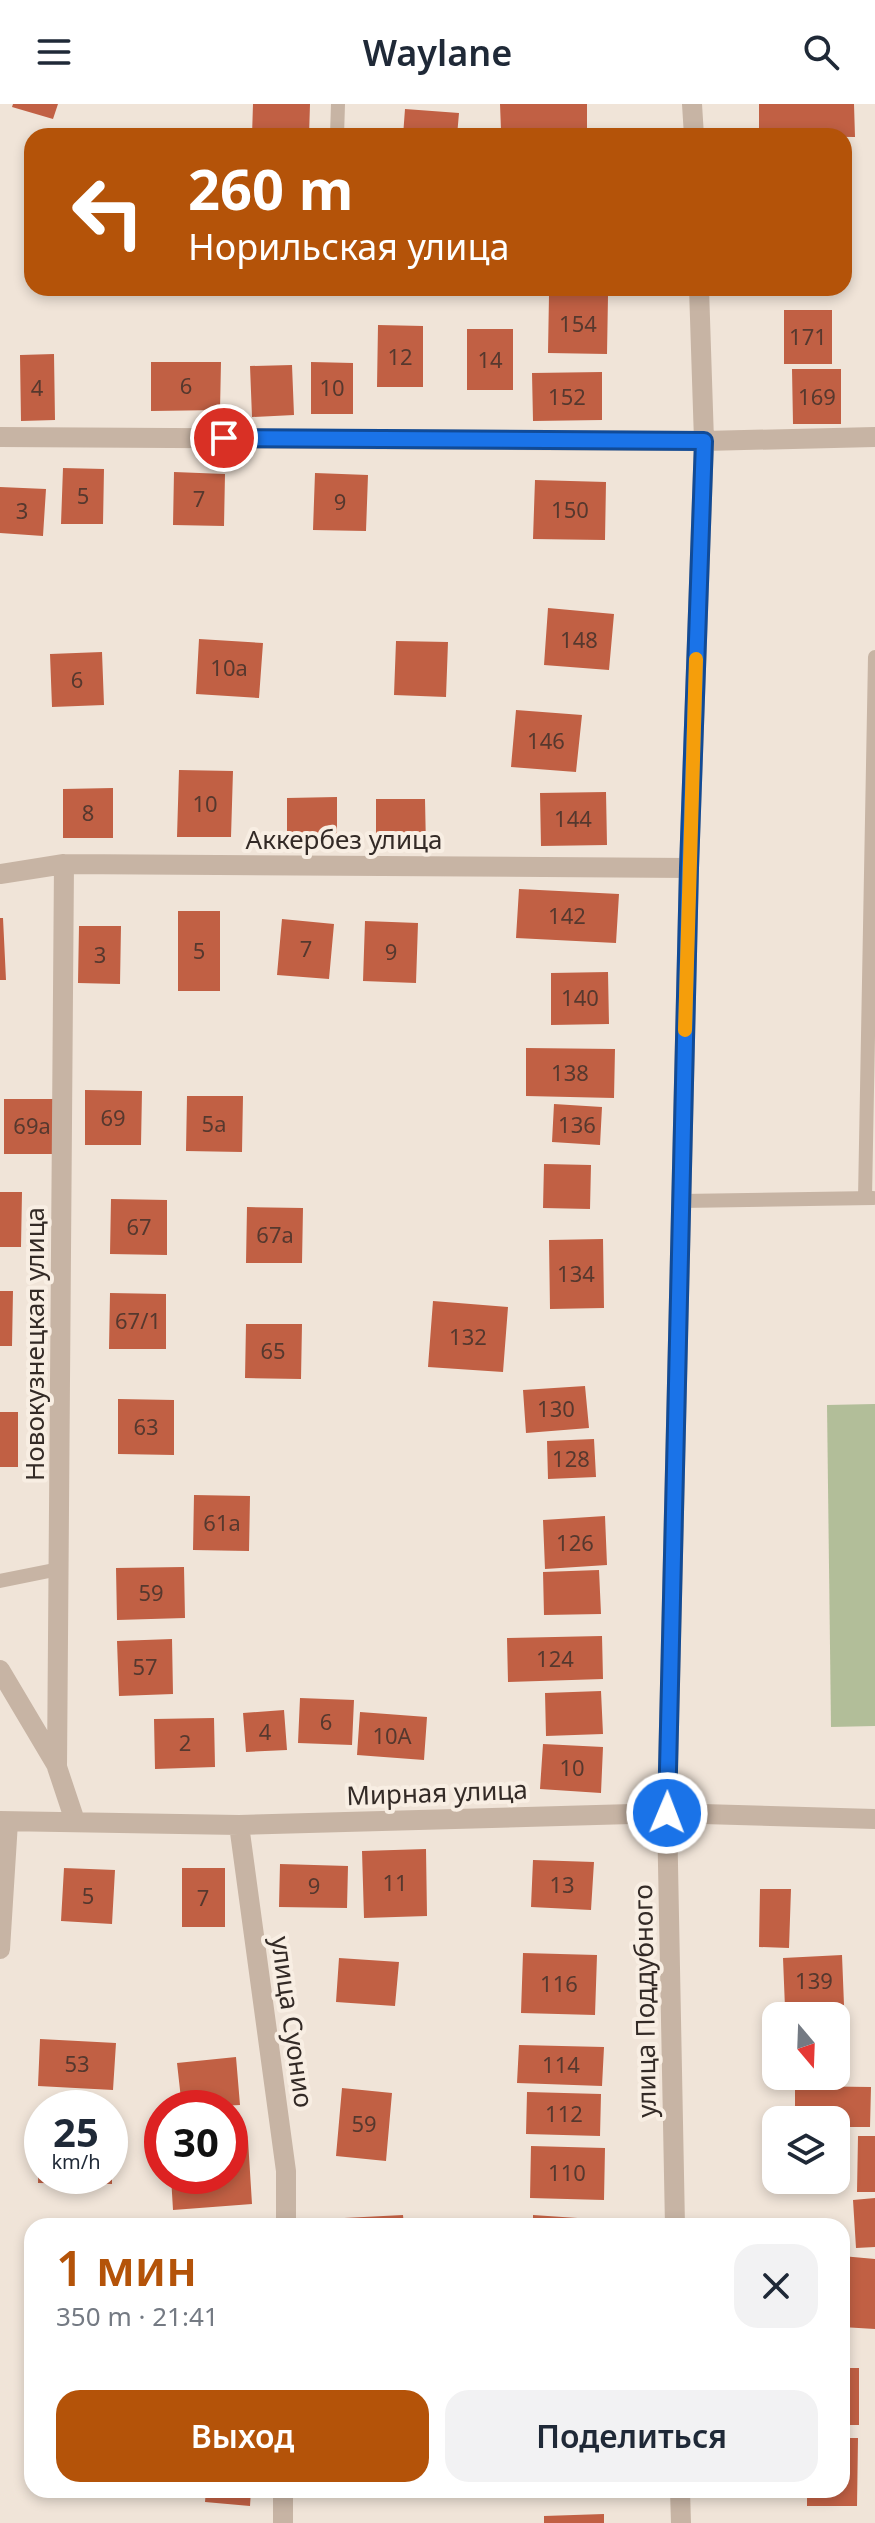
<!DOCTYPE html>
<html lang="ru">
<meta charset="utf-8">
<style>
body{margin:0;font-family:"Noto Sans",sans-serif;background:#f2f2f3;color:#1f2937;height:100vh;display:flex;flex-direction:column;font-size:30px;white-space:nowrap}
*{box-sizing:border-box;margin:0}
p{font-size:26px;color:#747a83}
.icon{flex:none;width:44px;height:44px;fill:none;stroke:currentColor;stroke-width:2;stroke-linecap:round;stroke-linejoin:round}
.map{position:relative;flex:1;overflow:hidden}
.panel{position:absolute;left:24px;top:2114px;width:826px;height:280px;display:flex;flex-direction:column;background:#fff;border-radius:24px;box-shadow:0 4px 12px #0003}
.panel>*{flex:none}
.top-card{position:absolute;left:24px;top:24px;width:828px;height:168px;border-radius:24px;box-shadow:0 4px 12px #0003;background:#b45309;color:#fff;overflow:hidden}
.needle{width:52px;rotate:161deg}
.controls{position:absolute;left:762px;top:1898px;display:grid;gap:16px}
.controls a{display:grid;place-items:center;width:88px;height:88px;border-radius:16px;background:#fff;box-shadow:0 4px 12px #0003;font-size:40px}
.speed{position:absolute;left:24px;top:1986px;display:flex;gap:16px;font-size:40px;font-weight:700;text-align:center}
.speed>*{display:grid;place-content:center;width:104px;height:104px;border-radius:50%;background:#fff;box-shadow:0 4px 12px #0003;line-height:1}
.speed small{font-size:20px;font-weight:400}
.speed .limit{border:12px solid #d22;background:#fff;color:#111}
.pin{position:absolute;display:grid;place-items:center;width:68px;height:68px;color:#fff;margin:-34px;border:4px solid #fff;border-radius:50%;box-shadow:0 2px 8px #0007}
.me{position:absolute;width:88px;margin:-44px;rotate:1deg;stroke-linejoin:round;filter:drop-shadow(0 0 6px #0008)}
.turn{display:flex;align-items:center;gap:28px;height:168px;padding:0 32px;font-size:36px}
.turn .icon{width:104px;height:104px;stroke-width:2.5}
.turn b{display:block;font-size:56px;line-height:68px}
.round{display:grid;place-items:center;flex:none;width:84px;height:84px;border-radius:24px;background:#f2f2f3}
.head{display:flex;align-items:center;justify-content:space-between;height:136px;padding:0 32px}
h1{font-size:48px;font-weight:600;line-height:60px;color:#b45309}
.primary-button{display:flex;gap:16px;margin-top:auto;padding:16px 32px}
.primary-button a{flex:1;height:92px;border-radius:24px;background:#b45309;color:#fff;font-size:32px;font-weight:600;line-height:92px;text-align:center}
.primary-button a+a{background:#f2f2f3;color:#1f2937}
header{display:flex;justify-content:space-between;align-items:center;height:104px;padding:0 32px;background:#fff;font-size:36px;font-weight:600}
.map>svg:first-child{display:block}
</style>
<header><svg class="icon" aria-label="menu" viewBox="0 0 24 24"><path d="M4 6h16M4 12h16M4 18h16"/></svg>Waylane<svg class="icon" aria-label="search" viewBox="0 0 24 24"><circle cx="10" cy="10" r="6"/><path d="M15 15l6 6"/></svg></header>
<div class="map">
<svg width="875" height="2419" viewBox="0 0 875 2419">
<rect width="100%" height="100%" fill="#f0e4d8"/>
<path fill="#b2be99" d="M875,1300V1622L831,1623L827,1301Z"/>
<path fill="#c16044" d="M13,0H58L53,15L12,3Z
M253,0H310L309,32H252Z
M500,0H587V25L501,26Z
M759,0H854L855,33L759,32Z
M405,5L459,9L457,32H403Z
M768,184H836V187L768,190Z
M549,191L608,192L607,250L548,249Z
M784,206H832V260H784Z
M378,221L423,222V283H377Z
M467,225H513V286H467Z
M54,250L55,316L21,317L20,251Z
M151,258H221L220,306L151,307Z
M311,258L353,259V310H311Z
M292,261L294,311L252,313L250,262Z
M792,265H841V320H793Z
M602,268V316L533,317L532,269Z
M63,364L104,365L103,420H61Z
M174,368L225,370L224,422L173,421Z
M315,369L368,371L366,427L313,426Z
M535,376L606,378L605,436L533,435Z
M0,383L46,385L43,432L0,429Z
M548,504L614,510L609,566L544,561Z
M199,535L263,539L259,594L196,590Z
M396,537L448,538L446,593L394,591Z
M102,548L104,601L52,603L50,550Z
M516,606L582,611L576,668L511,663Z
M179,666L233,667L231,733H177Z
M113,684V734H63V685Z
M606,688L607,741L541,742L540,689Z
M337,693V742L287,743V694Z
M376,695H425L426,744H376Z
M519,785L619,790L616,839L516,834Z
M178,807H220V887H178Z
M0,814H3L6,876H0Z
M282,815L334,820L329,875L277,871Z
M365,817L418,819L416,879L363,877Z
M79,822H121L120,880L78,879Z
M608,868L609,920L551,921V869Z
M526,944L615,945L614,994L526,992Z
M85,986L142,987L141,1041H85Z
M187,992H243L242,1048L186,1047Z
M4,995H60V1050H4Z
M554,1000L602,1003L600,1041L552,1038Z
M544,1060L591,1061L590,1105L543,1104Z
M0,1088H22L21,1143H0Z
M111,1095L167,1096V1151L110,1150Z
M247,1103L303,1104L302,1159H246Z
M603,1135L604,1204L550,1205L549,1136Z
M0,1187H13L12,1242H0Z
M110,1189L166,1190V1245H109Z
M433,1197L508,1203L503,1268L428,1263Z
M246,1220H302L301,1275L245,1274Z
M585,1282L589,1324L526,1329L523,1286Z
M118,1295L174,1296V1351L118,1350Z
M0,1308H18V1363H0Z
M594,1335L596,1373L548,1375L547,1337Z
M194,1391L250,1392L249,1447L193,1446Z
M605,1412L607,1461L545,1465L543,1416Z
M184,1463L185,1514L117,1516L116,1464Z
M599,1466L601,1510L544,1511L543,1468Z
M602,1532L603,1575L508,1578L507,1534Z
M172,1535L173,1590L119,1592L117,1537Z
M601,1587L603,1630L546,1632L545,1589Z
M300,1594L354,1596L352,1641L298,1639Z
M284,1606L287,1646L246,1648L243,1609Z
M360,1608L427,1613L424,1656L357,1651Z
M214,1614L215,1663L155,1665L154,1615Z
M543,1640L603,1643L601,1689L540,1685Z
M426,1745L427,1812L364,1814L362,1747Z
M533,1756L594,1758L591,1806L531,1803Z
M280,1760L348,1762L347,1804L279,1803Z
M64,1764L115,1766L112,1820L61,1817Z
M182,1764H225V1823H182Z
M760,1785H791L789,1844L759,1843Z
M523,1849L597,1851L595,1911L521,1909Z
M842,1851L844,1901L785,1904L783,1854Z
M339,1854L399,1858L395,1902L336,1898Z
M40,1935L116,1939L113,1986L38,1982Z
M519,1941L604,1943L602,1982L517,1979Z
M236,1953L240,2001L182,2004L177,1959Z
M795,1982L871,1983L870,2023H836V2016H795Z
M342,1984L392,1989L386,2057L336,2052Z
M527,1988L601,1990L600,2032L526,2030Z
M39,2027H42V2072H112V2080L38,2079Z
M858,2032H875V2088H857Z
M248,2036L252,2100L173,2106L171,2072H230V2038Z
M531,2042L605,2044L604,2096L530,2094Z
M875,2094V2143L856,2144L853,2096Z
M403,2111L404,2122H344V2114Z
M533,2111L622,2117L621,2122H533Z
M842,2152L875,2155V2225L842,2223Z
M842,2264H859V2321H842Z
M29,2273H32V2332H26Z
M842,2334H858L857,2402H807V2386H842Z
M206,2386H251L250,2402L205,2398Z
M347,2386H396V2392L347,2390Z
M604,2410V2419H544V2412Z"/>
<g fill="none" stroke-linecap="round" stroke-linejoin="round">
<path stroke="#c7b4a4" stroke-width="14" d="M337,32L338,0
M865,1094L875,553
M681,1097L873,1094
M0,1477L59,1465"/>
<path stroke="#c7b4a4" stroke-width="20" d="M692,0L694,32
M0,333L704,337L875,333
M64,760L57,1663L75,1717
M0,770L64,760L689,764
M0,1566L57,1662
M0,1717L239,1721L667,1709L875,1715
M239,1721L286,2067V2122
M0,1845L8,1718
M675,2122L667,1709L689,764L704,337L699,184
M680,2386L681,2419
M283,2419V2386"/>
</g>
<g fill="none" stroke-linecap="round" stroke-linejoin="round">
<defs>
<path id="route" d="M224,334L704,337L689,764L667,1709"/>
</defs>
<use href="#route" stroke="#114b97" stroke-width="20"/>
<use href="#route" stroke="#1a73e8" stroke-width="14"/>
<path stroke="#f59e0b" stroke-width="14" d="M685,926L696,555"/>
</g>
<g text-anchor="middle" stroke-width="8" stroke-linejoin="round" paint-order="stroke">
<g font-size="22" fill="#56382e">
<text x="578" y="228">154</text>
<text x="808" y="241">171</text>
<text x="400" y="261">12</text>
<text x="490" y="264">14</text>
<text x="186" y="290">6</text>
<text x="37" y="292">4</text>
<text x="332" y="292">10</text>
<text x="567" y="301">152</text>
<text x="817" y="301">169</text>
<text x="83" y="400">5</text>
<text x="199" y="403">7</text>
<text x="340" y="406">9</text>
<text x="570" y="414">150</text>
<text x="22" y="415">3</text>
<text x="579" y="544">148</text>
<text x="229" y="572">10а</text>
<text x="77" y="584">6</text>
<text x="546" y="645">146</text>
<text x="205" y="708">10</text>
<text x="88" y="717">8</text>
<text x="573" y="723">144</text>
<text x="567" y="820">142</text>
<text x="306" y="853">7</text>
<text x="199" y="855">5</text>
<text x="391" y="856">9</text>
<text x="100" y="859">3</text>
<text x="580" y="902">140</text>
<text x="570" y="977">138</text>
<text x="113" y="1022">69</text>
<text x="214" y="1028">5а</text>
<text x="577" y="1029">136</text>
<text x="32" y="1030">69а</text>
<text x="139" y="1131">67</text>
<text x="275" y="1139">67а</text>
<text x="576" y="1178">134</text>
<text x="138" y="1225">67/1</text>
<text x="468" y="1241">132</text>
<text x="273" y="1255">65</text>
<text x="556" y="1313">130</text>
<text x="146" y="1331">63</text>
<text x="571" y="1363">128</text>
<text x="222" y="1427">61а</text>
<text x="575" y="1447">126</text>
<text x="151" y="1497">59</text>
<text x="555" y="1563">124</text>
<text x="145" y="1571">57</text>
<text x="326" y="1626">6</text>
<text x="265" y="1636">4</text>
<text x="392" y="1640">10А</text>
<text x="185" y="1647">2</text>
<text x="572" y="1672">10</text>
<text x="395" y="1787">11</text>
<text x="562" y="1789">13</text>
<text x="314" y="1790">9</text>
<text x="88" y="1800">5</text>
<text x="203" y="1802">7</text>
<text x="814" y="1885">139</text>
<text x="559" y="1888">116</text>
<text x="77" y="1968">53</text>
<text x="561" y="1969">114</text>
<text x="564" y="2018">112</text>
<text x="364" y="2028">59</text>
<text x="567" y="2077">110</text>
</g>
<g font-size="26" fill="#332a26" stroke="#f8eee3">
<text x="344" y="745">Аккербез улица</text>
<text transform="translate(35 1240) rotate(-90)" y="9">Новокузнецкая улица</text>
<text transform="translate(437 1689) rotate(-2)" y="9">Мирная улица</text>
<text transform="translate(645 1897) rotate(-91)" y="9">улица Поддубного</text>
<text transform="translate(292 1918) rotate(82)" y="9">улица Суонио</text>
</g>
</g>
</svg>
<div class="controls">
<a><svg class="needle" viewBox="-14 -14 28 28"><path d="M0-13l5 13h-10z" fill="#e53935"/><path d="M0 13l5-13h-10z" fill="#747a83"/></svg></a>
<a><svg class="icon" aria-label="layers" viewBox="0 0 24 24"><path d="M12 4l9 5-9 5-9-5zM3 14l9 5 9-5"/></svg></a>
</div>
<div class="speed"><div>25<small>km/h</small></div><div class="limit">30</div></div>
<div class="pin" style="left:224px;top:334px;background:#d93025"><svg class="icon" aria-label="arrive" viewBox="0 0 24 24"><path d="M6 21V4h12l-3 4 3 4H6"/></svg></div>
<svg class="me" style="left:667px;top:1709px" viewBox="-20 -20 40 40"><circle r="17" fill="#1a73e8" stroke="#fff" stroke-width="3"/><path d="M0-11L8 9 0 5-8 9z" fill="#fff"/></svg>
<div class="top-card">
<div class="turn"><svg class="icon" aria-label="left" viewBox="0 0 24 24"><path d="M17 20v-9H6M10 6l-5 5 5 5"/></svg><div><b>260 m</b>Норильская улица</div></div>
</div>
<section class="panel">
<div class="head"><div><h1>1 мин</h1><p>350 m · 21:41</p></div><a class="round"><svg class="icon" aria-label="close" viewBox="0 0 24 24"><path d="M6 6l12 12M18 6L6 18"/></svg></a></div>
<div class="primary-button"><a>Выход</a><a>Поделиться</a></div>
</section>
</div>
